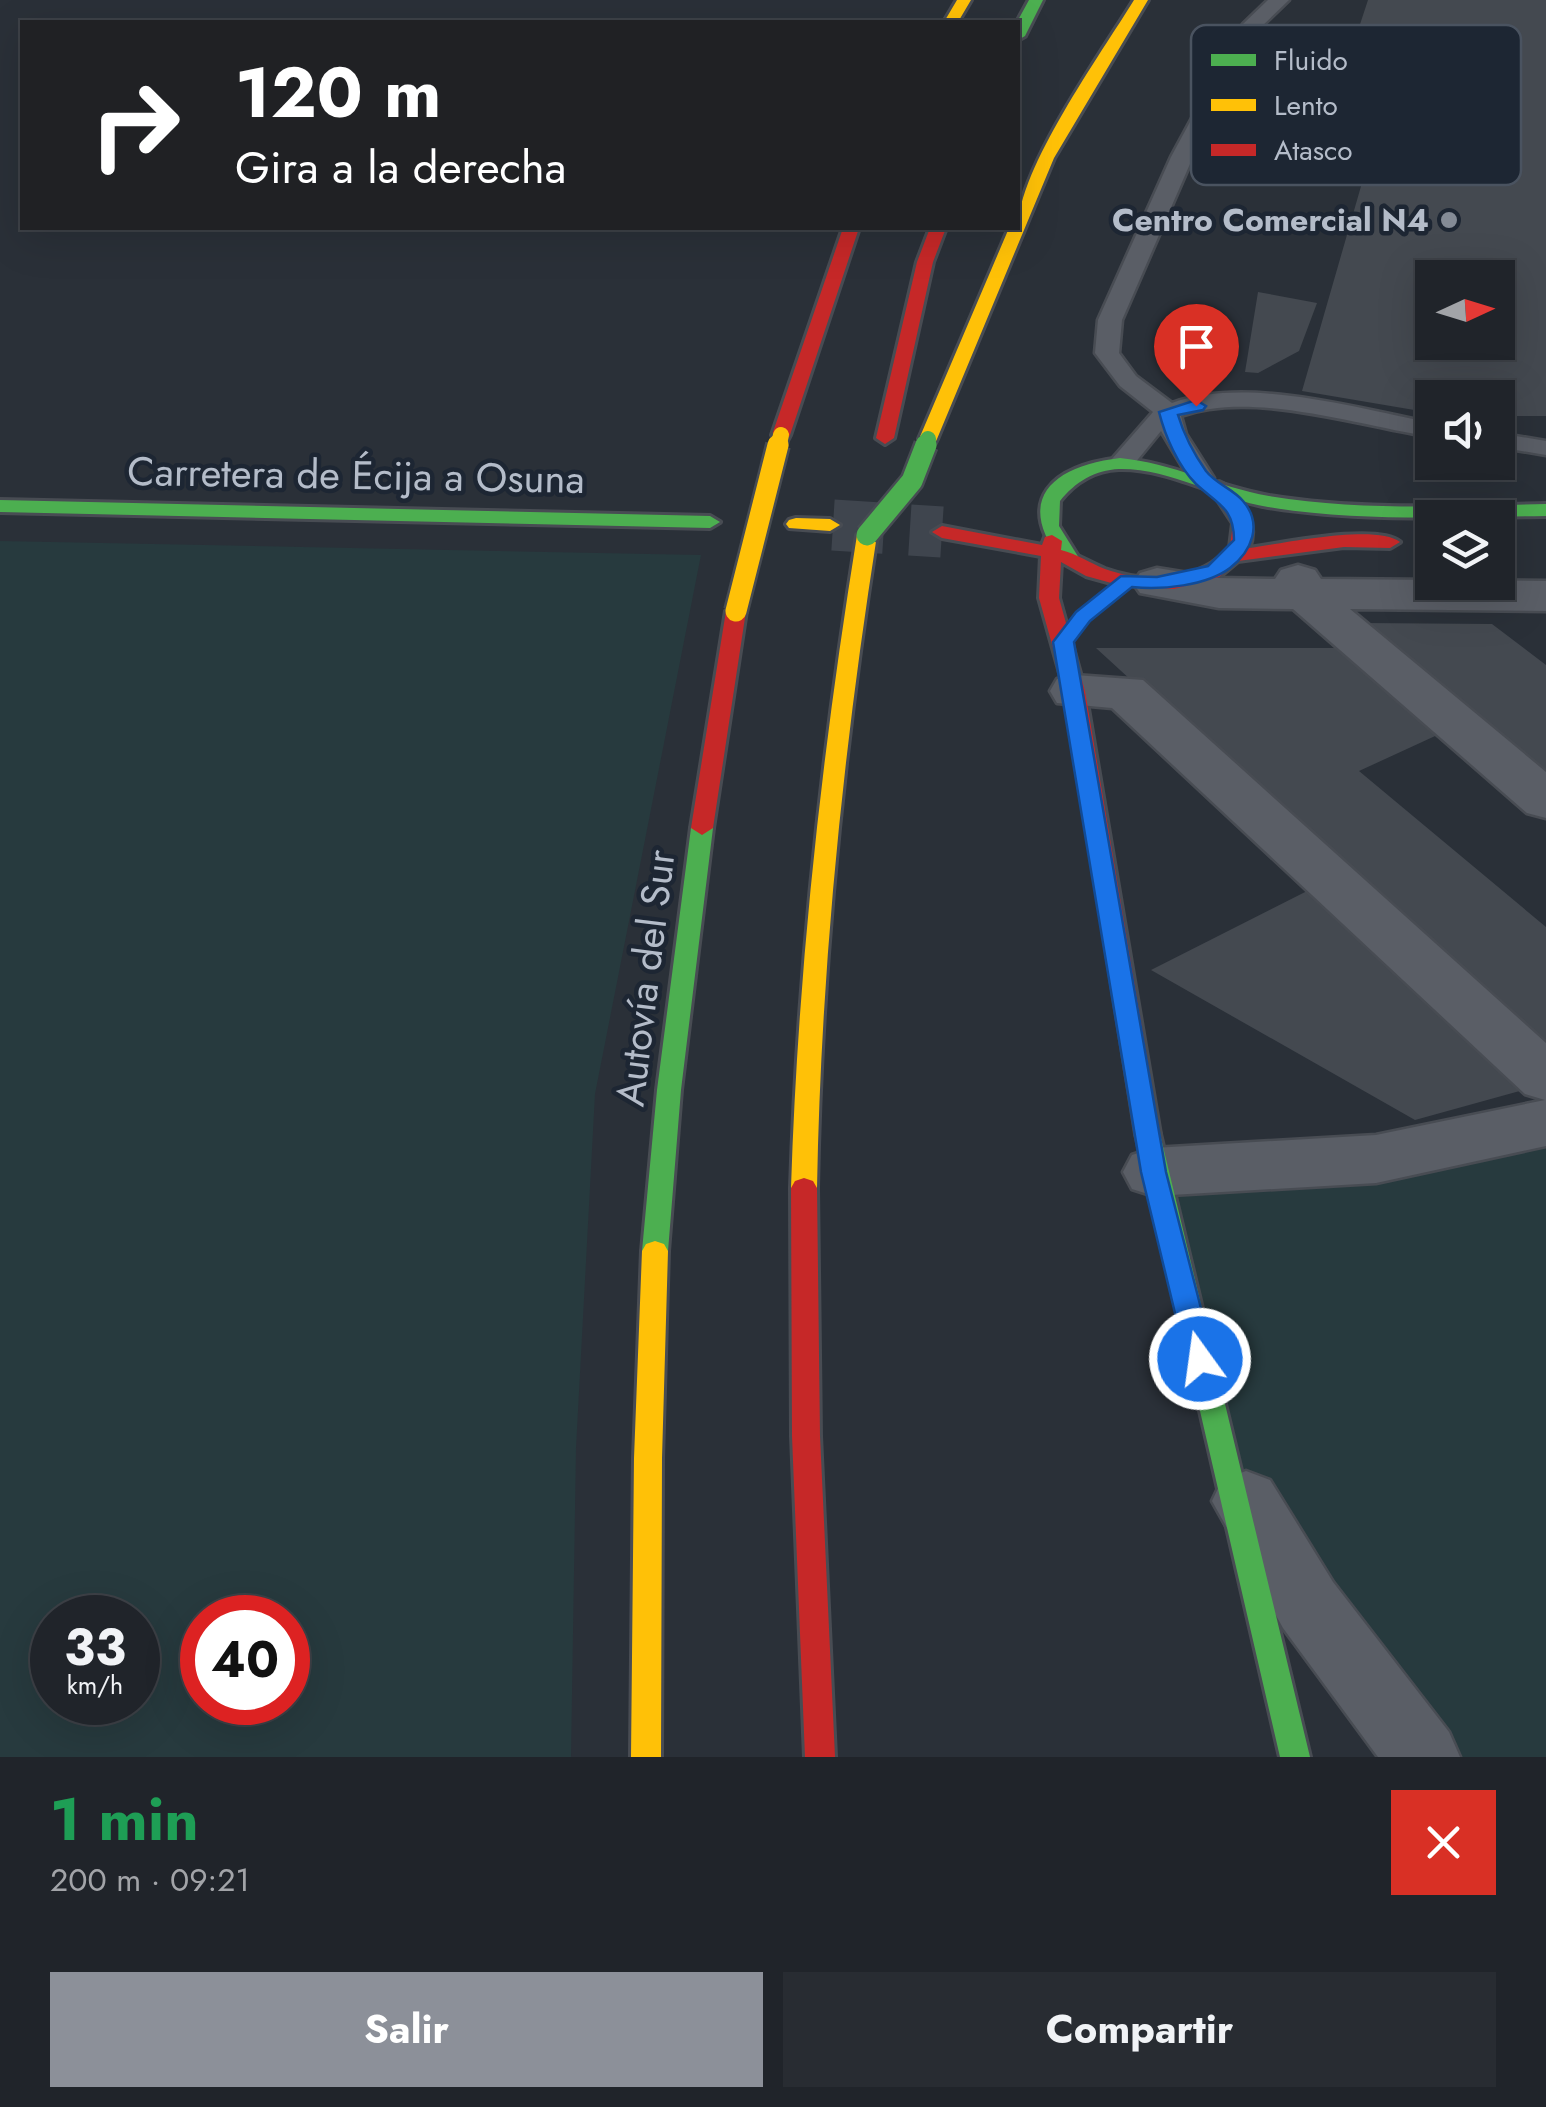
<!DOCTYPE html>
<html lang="es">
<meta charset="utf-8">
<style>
body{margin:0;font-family:Jost,sans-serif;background:#282c32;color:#f1f3f6;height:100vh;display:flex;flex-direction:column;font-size:38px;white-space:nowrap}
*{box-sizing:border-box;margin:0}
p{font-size:32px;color:#a2a4a8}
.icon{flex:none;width:55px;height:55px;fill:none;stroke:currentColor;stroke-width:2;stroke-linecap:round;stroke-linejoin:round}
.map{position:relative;height:1757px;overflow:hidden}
.sheet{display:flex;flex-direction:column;background:#20242a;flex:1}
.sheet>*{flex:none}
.banner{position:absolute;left:20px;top:20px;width:1000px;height:210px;border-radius:0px;box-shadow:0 10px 40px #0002,0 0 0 2px #3d4147;background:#202124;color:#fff;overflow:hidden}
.needle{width:65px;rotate:86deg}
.buttons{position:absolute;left:1415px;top:260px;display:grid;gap:20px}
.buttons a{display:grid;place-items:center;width:100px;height:100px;border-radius:0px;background:#20242a;box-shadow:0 10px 40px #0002,0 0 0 2px #3d4147;font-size:50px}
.speed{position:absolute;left:30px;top:1595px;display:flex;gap:20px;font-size:50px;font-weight:700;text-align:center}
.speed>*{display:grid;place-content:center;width:130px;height:130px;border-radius:50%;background:#20242a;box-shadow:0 10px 40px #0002,0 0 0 2px #3d4147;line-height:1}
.speed small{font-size:25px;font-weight:400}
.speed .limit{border:15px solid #d22;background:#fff;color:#111}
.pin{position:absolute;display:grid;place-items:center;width:85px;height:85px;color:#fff;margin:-102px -42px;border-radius:50% 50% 50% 0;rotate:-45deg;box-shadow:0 0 10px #0007}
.pin .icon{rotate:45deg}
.me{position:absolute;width:110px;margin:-55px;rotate:346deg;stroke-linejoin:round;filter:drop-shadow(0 0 8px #0008)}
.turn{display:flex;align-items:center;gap:35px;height:210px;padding:0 50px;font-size:45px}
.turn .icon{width:130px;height:130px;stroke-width:2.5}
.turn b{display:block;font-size:70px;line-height:85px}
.round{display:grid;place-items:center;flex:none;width:105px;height:105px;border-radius:0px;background:#282c32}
.summary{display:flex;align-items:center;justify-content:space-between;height:170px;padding:0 50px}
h1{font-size:60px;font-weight:700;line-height:75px;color:#1e9e55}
.button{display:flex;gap:20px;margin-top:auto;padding:20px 50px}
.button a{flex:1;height:115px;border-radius:0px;background:#8c9099;color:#fff;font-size:40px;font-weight:700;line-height:115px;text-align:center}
.button a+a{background:#282c32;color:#f1f3f6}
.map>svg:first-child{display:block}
</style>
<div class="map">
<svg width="1546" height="1757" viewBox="0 0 1546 1757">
<rect width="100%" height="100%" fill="#2a3038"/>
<path fill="#273a3e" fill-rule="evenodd" d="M0,541L701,555L595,1094L576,1448L571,1757H0ZM52,1618H138V1702H52ZM202,1618H288V1702H202Z
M1546,1123V1757H1423L1228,1471L1154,1172Z"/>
<path fill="#444950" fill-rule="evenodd" d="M1368,0H1546V416H1498V398H1432V413L1302,391L1368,162L1317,155ZM1432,278H1498V342H1432Z
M1258,292L1317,303L1299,351L1258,373L1245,372Z
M1362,623L1492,624L1546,665V772Z
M1096,648H1348L1446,731L1359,771L1546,927V1060Z
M1315,887L1527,1089L1415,1120L1151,970Z"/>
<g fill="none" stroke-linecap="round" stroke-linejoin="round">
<path stroke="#3f454e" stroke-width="51" stroke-dasharray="51 26" stroke-linecap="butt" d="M833,525L942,532"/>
<defs>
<path id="lane" d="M1268,0H1289L1261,27L1193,157L1122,320L1119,353L1136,376L1172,403C1246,376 1357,408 1432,423V437C1360,426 1252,390 1181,416L1186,434L1214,478L1210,483H1192L1161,431L1130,469H1112L1109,464L1112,459L1153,412L1120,386L1095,353L1098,320L1171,157L1243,24Z
M1498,433L1546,441V455L1498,447Z"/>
<path id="street" d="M1298,565L1315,570L1321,579L1546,581V611L1350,609L1546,772V818L1527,813L1293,609L1219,608L1140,593L1133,583L1140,573L1157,568L1219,578L1275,579L1281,570Z
M1075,675L1143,680L1546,1043V1146L1376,1183L1154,1196L1132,1189L1123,1172L1132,1155L1154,1148L1376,1135L1545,1100L1525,1094L1112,708L1057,703L1050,691L1057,679Z
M1246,1471L1270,1480L1333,1582L1449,1732L1460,1757H1378L1283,1628L1212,1501L1222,1480Z"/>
<path id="fast" d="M1029,0H1043L1025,36L1018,40L1017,22Z
M1120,458C1172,463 1218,487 1269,496C1360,511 1454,506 1546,504V516C1454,517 1360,522 1268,507C1219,499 1170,468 1119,469C1095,470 1075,482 1060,501L1059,526L1079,558L1069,564L1062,562C1013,499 1053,466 1120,458Z
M0,500L710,516L720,522L710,528L0,512Z
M702,821L713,828L681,1090L668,1251L664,1258L655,1261L646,1258L642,1251L657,1090L691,828Z
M1148,1124L1157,1127L1160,1134L1310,1757H1280L1136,1134L1139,1127Z"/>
<path id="slow" d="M957,0H971L958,22H944Z
M1134,0H1148L1054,158L937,439L935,443H921L919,439L1009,228H1018C1018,169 1101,54 1134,0Z
M796,518L830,519L840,525L830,531L789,528L786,524L789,520Z
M867,529L877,535C843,752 821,968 817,1188L813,1195L804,1198L795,1195L791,1188C798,968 822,752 857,535Z
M655,1241L664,1244L668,1251L662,1458L661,1757H631L634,1458L642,1251L646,1244Z"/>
<path id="jam" d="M843,228H859L790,435L788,439H774L772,435Z
M930,228H946L933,262L894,438L885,444L876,438L917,262Z
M1219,482C1243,492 1259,524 1249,548C1280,544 1376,523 1400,542L1390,548L1344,547L1238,561L1219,577L1174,589L1115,584L1086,576L1061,562L1059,598L1085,691L1160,1134L1157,1141H1139L1136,1134L1065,691L1039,598L1041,556L942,538L932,532L942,526L1042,545L1045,537L1052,535L1062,541L1061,550C1077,554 1090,563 1105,569C1147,584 1200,583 1230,547L1233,523L1210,488Z
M736,605L746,611L713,828L702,835L691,828L726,611Z
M804,1178L813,1181L817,1188L820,1436L835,1757H805L792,1436L791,1188L795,1181Z"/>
</defs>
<use href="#lane" stroke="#484c53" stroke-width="5"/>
<use href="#street" stroke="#484c53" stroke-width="5"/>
<use href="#fast" stroke="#484c53" stroke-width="6"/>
<use href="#slow" stroke="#484c53" stroke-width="6"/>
<use href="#jam" stroke="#484c53" stroke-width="6"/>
<use href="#lane" fill="#5a5e66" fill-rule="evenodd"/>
<use href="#street" fill="#5a5e66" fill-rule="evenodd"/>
<use href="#fast" fill="#4caf50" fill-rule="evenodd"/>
<use href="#slow" fill="#ffc107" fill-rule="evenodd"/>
<use href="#jam" fill="#c62828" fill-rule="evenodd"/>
<defs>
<path id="fast-bridge-far1" d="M925,448L928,439"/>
<path id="fast-bridge" d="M867,535L912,481L926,445"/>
<path id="slow-bridge-far1" d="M778,448L781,435"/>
<path id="slow-bridge" d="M736,611L778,445"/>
</defs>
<use href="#fast-bridge-far1" stroke="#474c53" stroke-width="20" stroke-linecap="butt"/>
<use href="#fast-bridge" stroke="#474c53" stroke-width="26" stroke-linecap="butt"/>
<use href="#slow-bridge-far1" stroke="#474c53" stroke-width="20" stroke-linecap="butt"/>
<use href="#slow-bridge" stroke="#474c53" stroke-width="26" stroke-linecap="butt"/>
<use href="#fast-bridge-far1" stroke="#4caf50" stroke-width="16"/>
<use href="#fast-bridge" stroke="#4caf50" stroke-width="21"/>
<use href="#slow-bridge-far1" stroke="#ffc107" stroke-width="16"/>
<use href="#slow-bridge" stroke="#ffc107" stroke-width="21"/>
</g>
<path fill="#1a73e8" stroke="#114b97" stroke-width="2.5" d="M1196,400L1206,406L1203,410L1178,415C1184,435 1194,454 1206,471C1216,484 1233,489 1243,501C1263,524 1252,551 1230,568C1206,586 1162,590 1132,587L1090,621L1074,642L1166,1172L1214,1359L1210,1367H1190L1186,1359L1141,1172L1053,642L1076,612L1121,576L1157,577L1208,566L1234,540C1234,507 1217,504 1196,484C1178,466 1165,436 1159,412Z"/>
<circle fill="#848b96" stroke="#1d2633" stroke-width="4" cx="1449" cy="220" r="10"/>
<g text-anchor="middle" stroke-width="9" stroke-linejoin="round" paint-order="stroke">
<g font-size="32" font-weight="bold" fill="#b4bcc9" stroke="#1d2633" text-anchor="end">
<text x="1429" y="231">Centro Comercial N4</text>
</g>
<g font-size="40" fill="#b4bcc9" stroke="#1d2633">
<text transform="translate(356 475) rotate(1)" y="14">Carretera de Écija a Osuna</text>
<text transform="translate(645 978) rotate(-83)" y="14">Autovía del Sur</text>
</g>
</g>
<rect x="1191" y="25" width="330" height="160" rx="15" fill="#1d2633" stroke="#4a5360" stroke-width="2.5"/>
<rect x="1211" y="54" width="45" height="12" fill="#4caf50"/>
<rect x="1211" y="99" width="45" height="12" fill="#ffc107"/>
<rect x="1211" y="144" width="45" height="12" fill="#c62828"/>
<g font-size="28" fill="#b4bcc9">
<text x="1274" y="70">Fluido</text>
<text x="1274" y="115">Lento</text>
<text x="1274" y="160">Atasco</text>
</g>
</svg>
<div class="buttons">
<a><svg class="needle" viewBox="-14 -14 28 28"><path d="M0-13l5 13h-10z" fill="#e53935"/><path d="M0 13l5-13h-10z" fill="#a2a4a8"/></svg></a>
<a><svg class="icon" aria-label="sound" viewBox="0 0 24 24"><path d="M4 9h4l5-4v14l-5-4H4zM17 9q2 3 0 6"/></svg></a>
<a><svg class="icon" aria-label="layers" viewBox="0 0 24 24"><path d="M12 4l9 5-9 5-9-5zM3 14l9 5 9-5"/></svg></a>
</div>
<div class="speed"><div>33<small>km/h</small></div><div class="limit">40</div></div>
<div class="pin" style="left:1196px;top:406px;background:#d93025"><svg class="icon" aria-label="arrive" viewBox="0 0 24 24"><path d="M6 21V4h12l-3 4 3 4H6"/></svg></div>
<svg class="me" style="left:1200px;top:1359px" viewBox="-20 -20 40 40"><circle r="17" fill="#1a73e8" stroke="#fff" stroke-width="3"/><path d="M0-11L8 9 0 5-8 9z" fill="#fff"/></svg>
<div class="banner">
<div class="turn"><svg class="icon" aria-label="right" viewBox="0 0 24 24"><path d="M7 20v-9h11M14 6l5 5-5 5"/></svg><div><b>120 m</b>Gira a la derecha</div></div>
</div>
</div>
<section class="sheet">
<div class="summary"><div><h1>1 min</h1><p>200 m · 09:21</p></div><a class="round" style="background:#d93025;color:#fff"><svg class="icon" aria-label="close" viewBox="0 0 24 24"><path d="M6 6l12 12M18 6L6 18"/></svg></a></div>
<div class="button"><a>Salir</a><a>Compartir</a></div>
</section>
